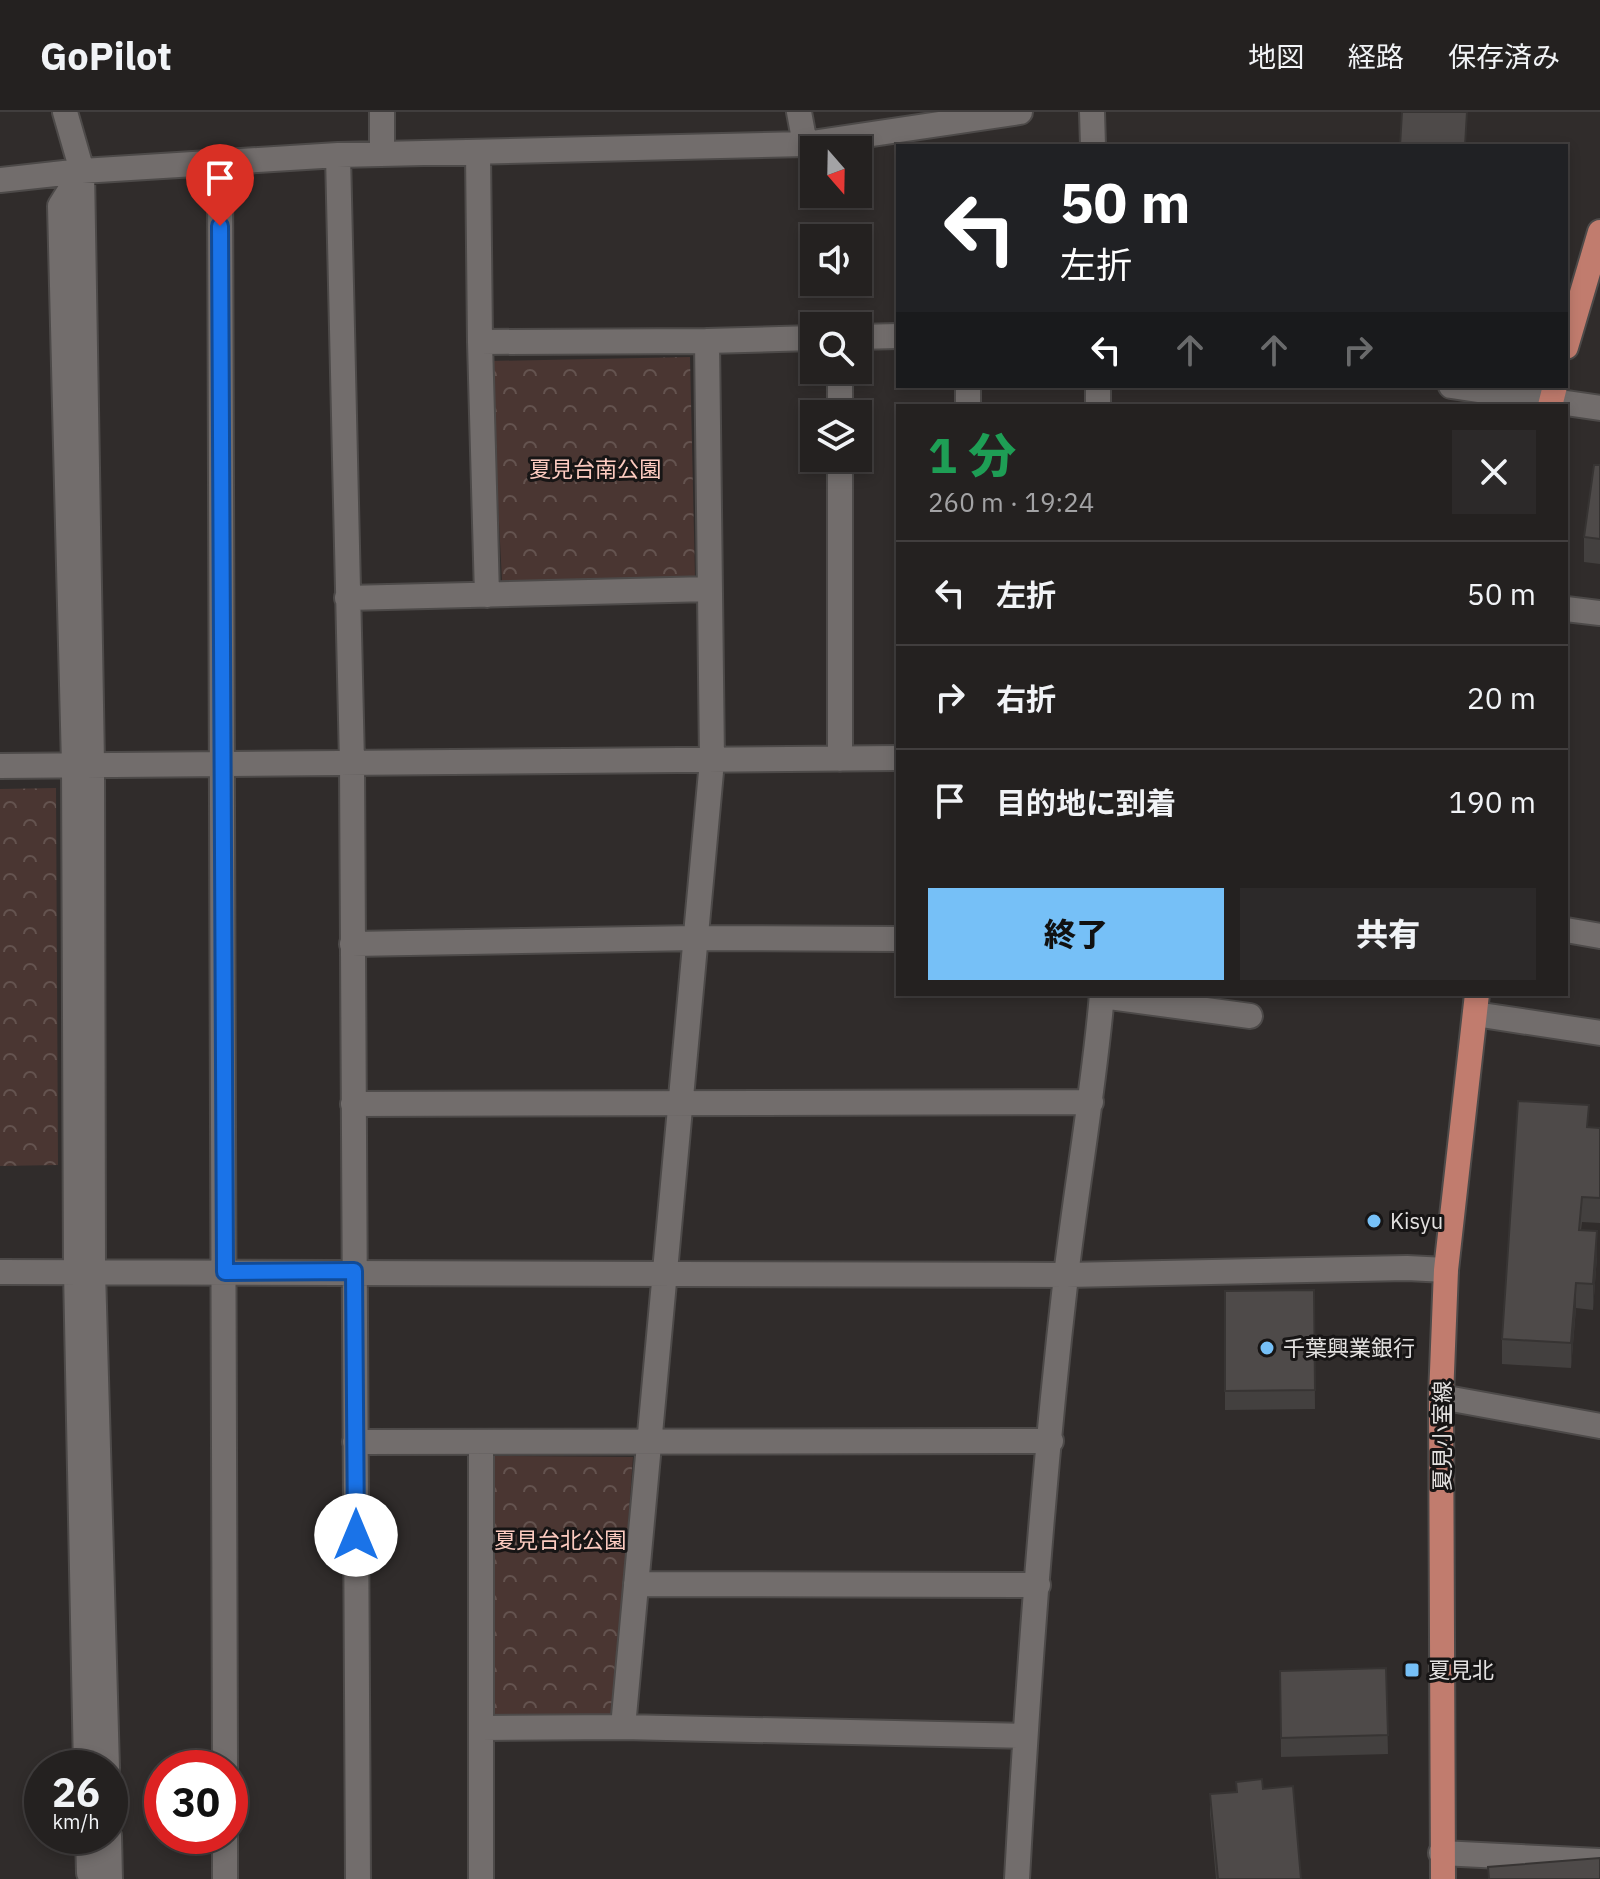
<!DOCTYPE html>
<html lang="ja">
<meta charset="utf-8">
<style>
body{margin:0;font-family:"IBM Plex Sans","Noto Sans JP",sans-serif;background:#2c2929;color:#f1f3f6;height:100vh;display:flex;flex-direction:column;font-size:30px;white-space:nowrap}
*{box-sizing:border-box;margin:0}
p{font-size:26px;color:#a3a3a5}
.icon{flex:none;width:44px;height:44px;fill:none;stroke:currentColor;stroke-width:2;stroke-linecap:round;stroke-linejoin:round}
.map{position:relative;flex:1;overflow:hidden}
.sheet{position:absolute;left:896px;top:292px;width:672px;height:592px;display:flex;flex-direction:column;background:#242120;border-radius:0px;box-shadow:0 4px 12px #0003,0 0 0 2px #413e3e}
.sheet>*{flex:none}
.top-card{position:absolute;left:896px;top:32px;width:672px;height:244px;border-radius:0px;box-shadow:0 4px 12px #0003,0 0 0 2px #413e3e;background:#202124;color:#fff;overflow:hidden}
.needle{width:52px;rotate:160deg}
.fabs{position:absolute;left:800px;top:24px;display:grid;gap:16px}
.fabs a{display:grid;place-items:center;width:72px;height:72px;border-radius:0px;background:#242120;box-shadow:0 4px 12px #0003,0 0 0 2px #413e3e;font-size:40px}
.speed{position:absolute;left:24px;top:1638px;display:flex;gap:16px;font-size:40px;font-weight:700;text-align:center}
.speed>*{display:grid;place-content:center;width:104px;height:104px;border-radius:50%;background:#242120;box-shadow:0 4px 12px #0003,0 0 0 2px #413e3e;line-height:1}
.speed small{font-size:20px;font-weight:400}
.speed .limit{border:12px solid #d22;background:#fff;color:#111}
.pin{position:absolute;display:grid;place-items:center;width:68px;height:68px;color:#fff;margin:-82px -34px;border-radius:50% 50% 50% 0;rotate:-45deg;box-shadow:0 0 8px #0007}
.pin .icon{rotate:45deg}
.me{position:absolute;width:88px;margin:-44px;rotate:0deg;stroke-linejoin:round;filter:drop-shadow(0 0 6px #0008)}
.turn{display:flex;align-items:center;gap:28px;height:168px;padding:0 32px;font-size:36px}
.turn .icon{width:104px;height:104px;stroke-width:2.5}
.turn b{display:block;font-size:56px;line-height:68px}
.lanes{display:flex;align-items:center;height:76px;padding:0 32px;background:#0003;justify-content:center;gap:40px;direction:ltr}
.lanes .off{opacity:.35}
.round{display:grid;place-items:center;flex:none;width:84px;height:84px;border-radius:0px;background:#2c2929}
.summary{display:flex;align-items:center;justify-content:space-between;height:136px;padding:0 32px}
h1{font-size:48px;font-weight:800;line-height:60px;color:#1e9e55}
.cta{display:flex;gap:16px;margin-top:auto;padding:16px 32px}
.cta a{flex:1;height:92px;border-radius:0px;background:#76c0f7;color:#111;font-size:32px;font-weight:800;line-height:92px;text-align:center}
.cta a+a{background:#2c2929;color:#f1f3f6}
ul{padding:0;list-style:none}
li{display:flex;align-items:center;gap:24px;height:104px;padding:0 32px;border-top:2px solid #413e3e}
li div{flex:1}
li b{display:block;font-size:30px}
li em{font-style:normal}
header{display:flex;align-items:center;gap:48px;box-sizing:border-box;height:112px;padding:0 40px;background:#242120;border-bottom:2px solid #413e3e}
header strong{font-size:38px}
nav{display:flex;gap:44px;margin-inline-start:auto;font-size:28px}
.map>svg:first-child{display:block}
</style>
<header>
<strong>GoPilot</strong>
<nav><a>地図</a><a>経路</a><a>保存済み</a></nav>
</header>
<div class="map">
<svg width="1600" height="1767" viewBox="0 0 1600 1767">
<defs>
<pattern id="forest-crowns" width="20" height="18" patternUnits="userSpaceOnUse" patternTransform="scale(2)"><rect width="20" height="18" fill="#4a3632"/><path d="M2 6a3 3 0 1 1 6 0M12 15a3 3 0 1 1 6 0" fill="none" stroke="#64534f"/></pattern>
</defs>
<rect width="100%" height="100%" fill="#302c2b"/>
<path fill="url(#forest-crowns)" d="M690,245L695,465L502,469L491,249Z
M56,676L58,1053L0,1054V677Z
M494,1344L633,1345L614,1604L493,1603Z"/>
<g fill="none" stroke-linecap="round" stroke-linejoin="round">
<defs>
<path id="minor" d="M65,0L82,59L92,652L93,1159L107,1656
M382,0V42
M799,0L805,32
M1092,0L1093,34
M478,40L480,230L707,229
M338,43L352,651L358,1767
M220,51L225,1656
M82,59L60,94L74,653L76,1159L86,1656
M0,68L82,59L338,43L805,32L1020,0
M858,225L898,224
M480,230L487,483
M840,258V302
M1098,274V294
M1451,274L1600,296
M968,294V274
M840,346V647
M347,486L710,477
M1566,497L1600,501
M0,654L898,646
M1566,818L1600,824
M352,832L696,826L898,827
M1102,884L1250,904
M1475,902L1600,921
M353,992L1091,990
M0,1160L1066,1163L1407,1156L1446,1158
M1441,1285L1600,1314
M355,1330L1051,1329
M636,1472L1038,1473
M623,1615L712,649L707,229L814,226
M481,1616V1330
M88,1724L89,1761L92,1767
M109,1724L110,1767
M225,1724V1767
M1441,1741L1600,1749
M481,1767V1616L623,1615L1025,1624
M1017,1767C1028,1566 1043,1364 1066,1164C1077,1070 1094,977 1102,882"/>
<path id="major" d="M1566,235L1600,120
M1550,294L1555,274
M1443,1767L1441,1285L1446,1158L1477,882"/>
</defs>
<use href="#minor" stroke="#4d4a49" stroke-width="28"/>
<use href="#major" stroke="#4d4a49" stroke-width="28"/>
<use href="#minor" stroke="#726d6c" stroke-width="24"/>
<use href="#major" stroke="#c17c6e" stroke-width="24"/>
</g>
<path fill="#43403f" d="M1600,353V452L1584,450V425Z
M1589,1015L1600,1016V1111L1582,1110L1581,1118L1597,1144L1593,1198L1576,1196L1571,1256L1502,1252V1227Z
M1314,1178L1315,1297L1225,1298V1179Z
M1386,1556L1388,1642L1281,1645L1280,1559Z
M1236,1670L1263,1677L1301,1767H1216L1210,1702V1682L1236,1680Z"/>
<path fill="#373433" d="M1597,1119V1144L1593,1198V1172Z
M1576,1171V1196L1571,1256V1231Z"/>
<path fill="#4e4a49" stroke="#373433" stroke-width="2" d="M1402,0H1467L1465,34H1400Z
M1594,353H1600V427L1584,425Z
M1518,989L1589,993L1587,1015L1600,1016V1086L1582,1085L1579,1118L1597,1119L1593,1172L1576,1171L1571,1231L1502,1227Z
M1314,1178L1315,1278L1225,1279V1179Z
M1386,1556L1388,1623L1281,1626L1280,1559Z
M1262,1667L1263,1677L1293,1674L1301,1767H1218L1210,1682L1237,1680L1236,1670Z
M1600,1746V1767H1489L1488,1755Z"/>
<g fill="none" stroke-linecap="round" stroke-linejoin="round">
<defs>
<path id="route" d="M220,114L225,1160L354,1159L356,1423"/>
</defs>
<use href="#route" stroke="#114b97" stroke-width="20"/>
<use href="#route" stroke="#1a73e8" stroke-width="14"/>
</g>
<g fill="#76c0f7" stroke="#171515" stroke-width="3">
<circle cx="1374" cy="1109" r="8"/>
<circle cx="1267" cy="1236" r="8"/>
<rect x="1404" y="1550" width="16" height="16" rx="4"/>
</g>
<g text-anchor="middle" stroke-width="6" stroke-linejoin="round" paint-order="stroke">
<g font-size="22" fill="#fdcbc0" stroke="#171515">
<text x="595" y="365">夏見台南公園</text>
<text x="560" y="1436">夏見台北公園</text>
</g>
<g font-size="22" fill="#e3e1e0" stroke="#171515" text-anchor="start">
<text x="1390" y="1117">Kisyu</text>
<text x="1283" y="1244">千葉興業銀行</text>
<text x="1428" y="1566">夏見北</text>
</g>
<g font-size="22" fill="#e3e1e0" stroke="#171515">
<text transform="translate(1442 1324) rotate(-90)" y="8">夏見小室線</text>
</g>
</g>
</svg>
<div class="fabs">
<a><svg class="needle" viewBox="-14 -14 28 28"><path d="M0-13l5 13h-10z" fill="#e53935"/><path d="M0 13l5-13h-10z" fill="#a3a3a5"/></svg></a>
<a><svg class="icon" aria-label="sound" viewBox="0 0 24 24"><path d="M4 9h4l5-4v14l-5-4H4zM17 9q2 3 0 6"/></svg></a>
<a><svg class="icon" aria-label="search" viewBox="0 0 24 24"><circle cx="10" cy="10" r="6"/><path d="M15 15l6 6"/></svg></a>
<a><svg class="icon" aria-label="layers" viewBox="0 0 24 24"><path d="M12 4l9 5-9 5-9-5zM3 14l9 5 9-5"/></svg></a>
</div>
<div class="speed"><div>26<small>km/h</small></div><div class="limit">30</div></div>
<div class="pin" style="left:220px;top:114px;background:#d93025"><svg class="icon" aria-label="arrive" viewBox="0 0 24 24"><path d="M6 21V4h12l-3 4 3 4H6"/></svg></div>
<svg class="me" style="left:356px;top:1423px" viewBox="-20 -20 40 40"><circle r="19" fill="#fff"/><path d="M0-13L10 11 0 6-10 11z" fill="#1a73e8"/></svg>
<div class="top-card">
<div class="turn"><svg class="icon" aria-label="left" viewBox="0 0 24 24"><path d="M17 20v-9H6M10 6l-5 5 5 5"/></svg><div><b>50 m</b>左折</div></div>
<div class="lanes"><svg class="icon" aria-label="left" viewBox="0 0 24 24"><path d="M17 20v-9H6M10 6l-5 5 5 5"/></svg><svg class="icon off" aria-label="ahead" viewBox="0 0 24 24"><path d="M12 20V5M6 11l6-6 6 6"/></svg><svg class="icon off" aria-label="ahead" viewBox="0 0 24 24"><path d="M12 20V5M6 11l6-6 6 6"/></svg><svg class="icon off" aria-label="right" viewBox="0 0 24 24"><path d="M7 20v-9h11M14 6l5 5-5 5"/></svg></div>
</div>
<section class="sheet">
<div class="summary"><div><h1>1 分</h1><p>260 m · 19:24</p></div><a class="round"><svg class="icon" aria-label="close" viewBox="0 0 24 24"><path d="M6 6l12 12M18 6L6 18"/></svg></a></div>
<ul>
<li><svg class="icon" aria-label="left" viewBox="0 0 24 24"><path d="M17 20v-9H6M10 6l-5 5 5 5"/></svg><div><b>左折</b></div><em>50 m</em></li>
<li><svg class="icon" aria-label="right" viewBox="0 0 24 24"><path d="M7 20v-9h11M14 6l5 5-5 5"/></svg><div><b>右折</b></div><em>20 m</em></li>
<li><svg class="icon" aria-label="arrive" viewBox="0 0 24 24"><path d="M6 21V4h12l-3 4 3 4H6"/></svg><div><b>目的地に到着</b></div><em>190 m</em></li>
</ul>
<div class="cta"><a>終了</a><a>共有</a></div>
</section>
</div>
